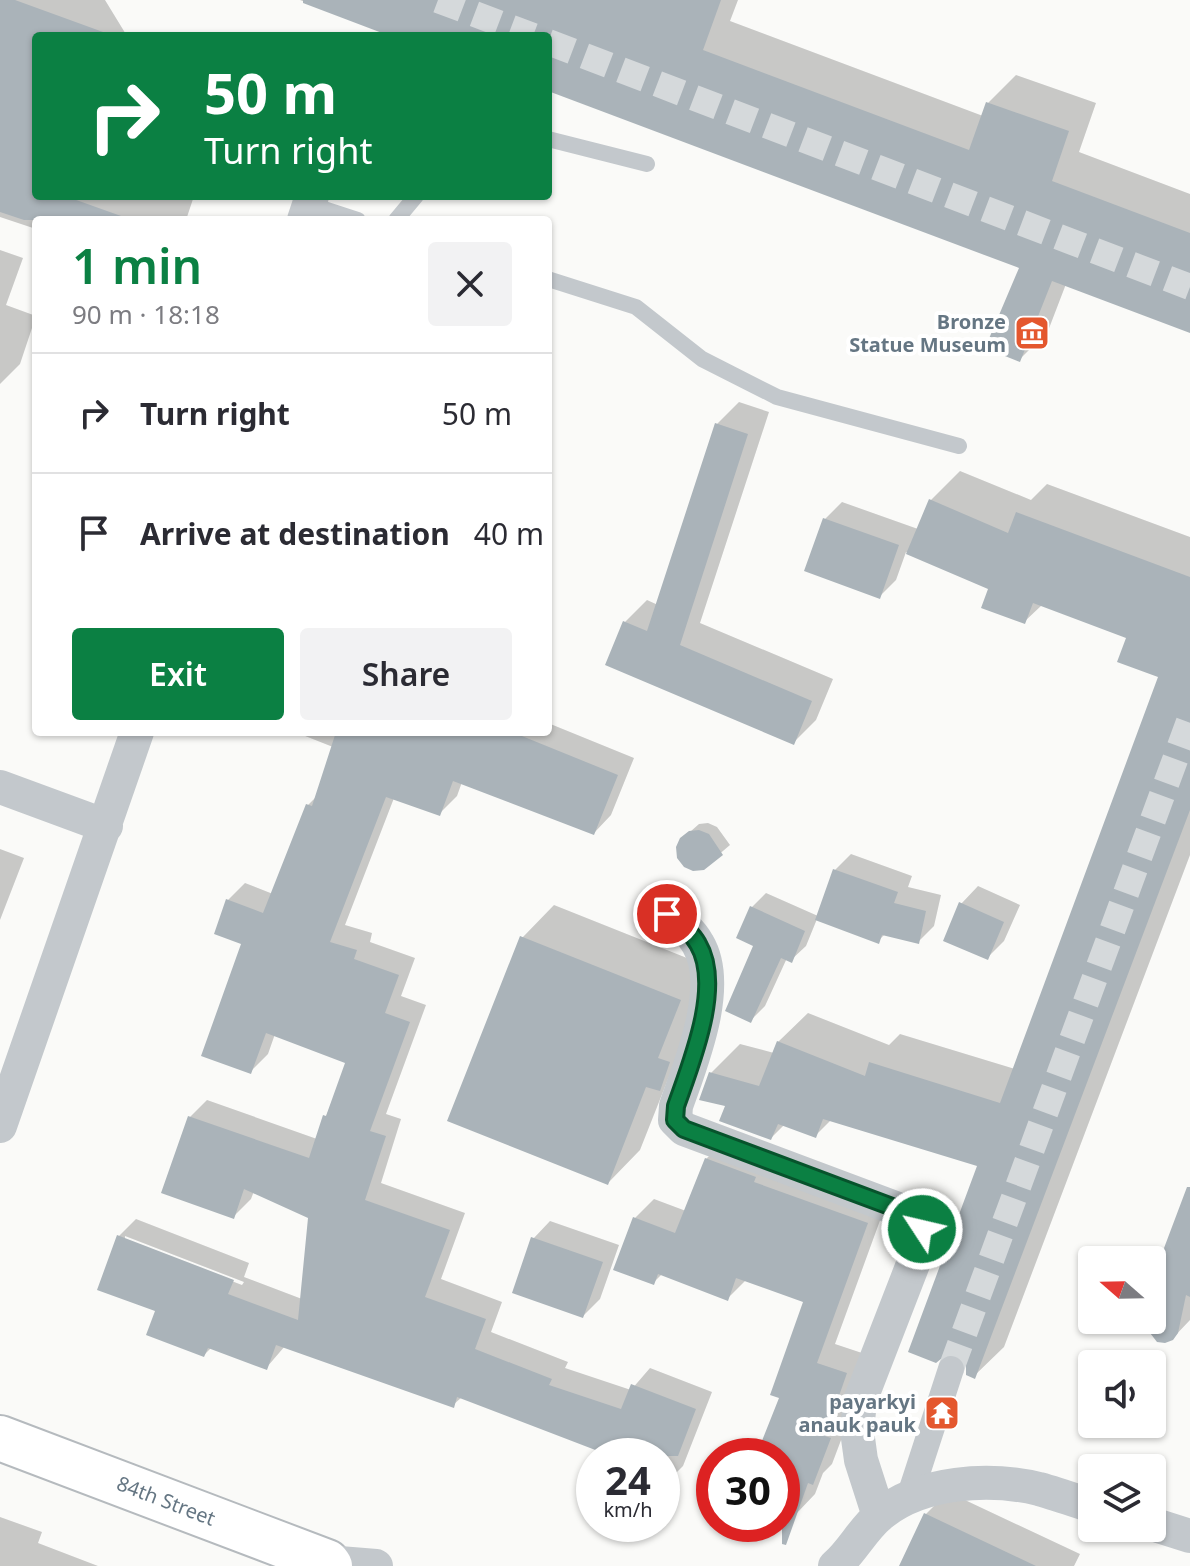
<!DOCTYPE html>
<meta charset="utf-8">
<style>
body{margin:0;font-family:"Noto Sans",sans-serif;background:#f2f2f3;color:#2b2b33;height:100vh;display:flex;flex-direction:column;font-size:30px;white-space:nowrap}
*{box-sizing:border-box;margin:0}
p{font-size:26px;color:#7c7c81}
.icon{flex:none;width:44px;height:44px;fill:none;stroke:currentColor;stroke-width:2;stroke-linecap:round;stroke-linejoin:round}
.map{position:relative;flex:1;overflow:hidden}
.drawer{position:absolute;left:32px;top:216px;width:520px;height:520px;display:flex;flex-direction:column;background:#fff;border-radius:8px;box-shadow:0 2px 6px #0004}
.drawer>*{flex:none}
.hud{position:absolute;left:32px;top:32px;width:520px;height:168px;border-radius:8px;box-shadow:0 2px 6px #0004;background:#0b8043;color:#fff;overflow:hidden}
.needle{width:52px;rotate:290deg}
.buttons{position:absolute;left:1078px;top:1246px;display:grid;gap:16px}
.buttons a{display:grid;place-items:center;width:88px;height:88px;border-radius:8px;background:#fff;box-shadow:0 2px 6px #0004;font-size:40px}
.speed{position:absolute;left:576px;top:1438px;display:flex;gap:16px;font-size:40px;font-weight:700;text-align:center}
.speed>*{display:grid;place-content:center;width:104px;height:104px;border-radius:50%;background:#fff;box-shadow:0 2px 6px #0004;line-height:1}
.speed small{font-size:20px;font-weight:400}
.speed .limit{border:12px solid #d22;background:#fff;color:#111}
.pin{position:absolute;display:grid;place-items:center;width:68px;height:68px;color:#fff;margin:-34px;border:4px solid #fff;border-radius:50%;box-shadow:0 2px 8px #0007}
.me{position:absolute;width:88px;margin:-44px;rotate:305deg;stroke-linejoin:round;filter:drop-shadow(0 0 6px #0008)}
.turn{display:flex;align-items:center;gap:28px;height:168px;padding:0 40px;font-size:36px}
.turn .icon{width:104px;height:104px;stroke-width:2.5}
.turn b{display:block;font-size:56px;line-height:68px}
.round{display:grid;place-items:center;flex:none;width:84px;height:84px;border-radius:8px;background:#f2f2f3}
.overview{display:flex;align-items:center;justify-content:space-between;height:136px;padding:0 40px}
h1{font-size:48px;font-weight:600;line-height:60px;color:#0b8043}
.action{display:flex;gap:16px;margin-top:auto;padding:16px 40px}
.action a{flex:1;height:92px;border-radius:8px;background:#0b8043;color:#fff;font-size:32px;font-weight:600;line-height:92px;text-align:center}
.action a+a{background:#f2f2f3;color:#2b2b33}
ul{padding:0;list-style:none}
li{display:flex;align-items:center;gap:24px;height:120px;padding:0 40px;border-top:2px solid #e1e1e2}
li div{flex:1}
li b{display:block;font-size:30px}
li em{font-style:normal}
.map>svg:first-child{display:block}
</style>
<div class="map">
<svg width="1190" height="1566" viewBox="0 0 1190 1566">
<rect width="100%" height="100%" fill="#fafaf8"/>
<path fill="#0003" fill-rule="evenodd" d="M0,0H105L127,36H36V196H194L186,220H36V229L0,217Z
M300,0H738L730,21L983,116L988,103L1016,75L1096,103L1079,152L1190,194V328L1066,284L1048,331L1019,360L1021,267L548,89V36H394Z
M0,250L23,258L6,305L36,316L20,364L0,384Z
M739,402L769,412L700,623L833,679L816,720L794,742L625,622L647,600L658,605L717,424Z
M960,471L1031,500L1047,484L1190,537V855L1004,1347L974,1376L979,1165L832,1119L815,1136L785,1124L771,1138L728,1105L711,1073L740,1044L774,1053L778,1042L808,1013L889,1045L900,1034L1015,1069L1161,676L1129,637L1042,605L1024,622L990,588L906,552L896,580L879,597L806,570L825,519L842,502L918,529L931,500Z
M548,723L634,758L611,815L594,833L462,782L457,796L440,813L394,798L345,925L372,933L370,942L415,958L401,996L426,1005L386,1114L401,1119L381,1183L465,1213L441,1279L502,1302L491,1332L568,1362L565,1368L631,1390L650,1368L712,1392L683,1466L666,1483L662,1481V1456H605L606,1452L462,1397L453,1405L285,1346L267,1367L212,1347L204,1355L158,1310L119,1236L136,1219L249,1263L244,1277L302,1299L311,1217L254,1191L251,1199L234,1216L190,1117L207,1100L317,1139L348,1062L275,1034L268,1054L250,1072L244,942L228,900L245,883L273,894L308,805L317,796L333,747L295,732H548ZM125,1236L244,1282L242,1285L125,1240Z
M708,823L717,827L730,845L703,868L682,839L699,824Z
M0,849L24,858L0,920Z
M851,854L912,876L908,887L941,895L934,926L918,942L885,934L878,941L817,919L806,946L791,960L787,958L765,1006L750,1021L756,945L752,907L766,893L818,916L835,870Z
M978,886L1020,905L1004,941L987,958L961,904Z
M554,905L712,968L640,1150L608,1183L522,938Z
M726,1140L886,1204L835,1344L865,1354L849,1419L832,1464L823,1473L815,1494L796,1514L782,1509V1456H759L782,1397L805,1301L747,1279L727,1299L662,1274L653,1283L635,1218L654,1199L686,1211L706,1159Z
M1190,1208V1320L1172,1339L1151,1320Z
M550,1221L619,1245L600,1299L583,1316L533,1239Z
M948,1492L1080,1554L1074,1566H903L925,1515Z
M0,1517L42,1532L38,1543L98,1566H0Z"/>
<path fill="#aab3b9" d="M0,0H15L103,32L102,36H36V196H65L121,216L120,220H24L0,212Z
M303,0H721L703,50L969,150L986,102L1069,131L1052,181L1190,233V333L1052,281L1020,362L985,348L1019,268L548,91V36H390L303,3Z
M715,423L748,434L680,645L812,701L794,745L605,665L623,621L647,631Z
M929,499L1008,533L1016,512L1190,577V810L975,1379L966,1375V1365L957,1354H947L936,1363L908,1352L977,1166L823,1119L816,1138L778,1124L771,1140L719,1121L725,1106L699,1100L709,1072L759,1086L777,1041L865,1076L869,1062L1000,1103L1158,677L1117,662L1126,638L1033,603L1025,624L981,608L988,589L906,554Z
M823,518L899,545L880,599L804,571Z
M336,732H512L618,775L594,835L453,781L440,816L386,797L330,942L357,950L354,959L399,975L385,1013L410,1022L370,1131L386,1136L365,1200L450,1230L425,1297L486,1319L475,1349L552,1379L549,1385L621,1409L631,1384L696,1409L678,1456H611L457,1397L454,1408L276,1345L267,1370L208,1348L204,1357L146,1335L155,1311L97,1290L117,1235L234,1280L228,1294L298,1320L308,1218L244,1189L234,1219L161,1193L188,1116L309,1158L323,1115L326,1116L345,1063L266,1033L251,1074L201,1056L241,944L214,934L226,899L263,913L306,804L312,806Z
M699,830L709,834L723,855L704,870L693,871L684,867L677,858L676,847L680,838L689,831Z
M833,869L898,892L894,903L926,911L919,944L882,935L879,944L815,920Z
M959,902L1004,922L988,960L943,941Z
M750,906L805,931L792,963L781,958L751,1023L725,1011L753,946L736,938Z
M520,936L681,1000L658,1058L670,1062L660,1091L646,1087L608,1185L447,1121Z
M705,1158L756,1177L754,1182L868,1223L817,1363L847,1373L825,1436L831,1438L813,1485L808,1483L786,1545L782,1544V1456H756L779,1398L770,1395L803,1302L736,1278L728,1301L658,1274L654,1285L613,1270L633,1217L675,1233Z
M1187,1187H1190V1297L1186,1295L1178,1333L1173,1340L1165,1343L1157,1342L1147,1329L1148,1320H1152V1280Z
M531,1237L603,1262L583,1318L512,1293Z
M924,1513L1036,1566H899Z"/>
<g fill="none" stroke-linecap="round" stroke-linejoin="round">
<path stroke="#d5d9db" stroke-width="26" stroke-dasharray="26 13" stroke-linecap="butt" d="M438,0L533,36
M548,42L1190,287
M951,1369L1190,719"/>
<defs>
<path id="primary" d="M0,1438L327,1562L330,1566"/>
</defs>
<use href="#primary" stroke="#b5babe" stroke-width="48"/>
<path stroke="#c3c8cc" stroke-width="16" d="M548,139L647,164
M309,204L358,220
M396,220L416,196
M548,279L636,307L702,359L777,397L959,446"/>
<path stroke="#c3c8cc" stroke-width="26" d="M909,1498L951,1369"/>
<path stroke="#c3c8cc" stroke-width="34" d="M304,220L312,196
M0,787L106,826
M667,914C679,922 691,931 698,944C723,986 691,1063 676,1106L675,1120L684,1129L895,1208L920,1222L922,1238L915,1259L860,1401L857,1431L861,1460L879,1516
M0,1126L137,732
M1152,1524L1190,1536
M327,1562L376,1566
M835,1566C852,1552 862,1530 880,1515C921,1481 989,1477 1039,1489C1057,1494 1074,1500 1092,1506"/>
<use href="#primary" stroke="#fff" stroke-width="44"/>
</g>
<g fill="none" stroke-linecap="round" stroke-linejoin="round">
<defs>
<path id="route" d="M667,914C679,922 691,931 698,944C723,986 691,1063 676,1106L675,1120L684,1129L895,1208L920,1222L922,1229"/>
</defs>
<use href="#route" stroke="#07532c" stroke-width="20"/>
<use href="#route" stroke="#0b8043" stroke-width="14"/>
</g>
<defs>
<symbol id="museum-square" viewBox="-11 -11 22 22"><rect x="-9" y="-9" width="18" height="18" rx="4" fill="#e4572e" stroke="#fff"/><path d="M0-6L6-3V-2H-6V-3ZM-5-1h2V3h-2ZM-1-1h2V3h-2ZM3-1h2V3H3ZM-6 4H6V6H-6Z" fill="#fff"/></symbol>
<symbol id="temple-square" viewBox="-11 -11 22 22"><rect x="-9" y="-9" width="18" height="18" rx="4" fill="#e4572e" stroke="#fff"/><path d="M0-6L5-2H3V0L6.5 2.5H4V6H1.5V3h-3V6H-4V2.5H-6.5L-3 0V-2H-5Z" fill="#fff"/></symbol>
</defs>
<g fill-rule="evenodd">
<use href="#museum-square" x="1012" y="313" width="40" height="40"/>
<use href="#temple-square" x="922" y="1393" width="40" height="40"/>
</g>
<g text-anchor="middle" stroke-width="8" stroke-linejoin="round" paint-order="stroke">
<g font-size="20" font-weight="bold" fill="#657683" stroke="#fff" text-anchor="end">
<text x="1006" y="329">Bronze<tspan x="1006" dy="23">Statue Museum</tspan></text>
<text x="916" y="1409">payarkyi<tspan x="916" dy="23">anauk pauk</tspan></text>
</g>
<g font-size="20" fill="#657683" stroke="#fff">
<text transform="translate(166 1501) rotate(21)" y="7">84th Street</text>
</g>
</g>
</svg>
<div class="buttons">
<a><svg class="needle" viewBox="-14 -14 28 28"><path d="M0-13l5 13h-10z" fill="#e53935"/><path d="M0 13l5-13h-10z" fill="#7c7c81"/></svg></a>
<a><svg class="icon" aria-label="sound" viewBox="0 0 24 24"><path d="M4 9h4l5-4v14l-5-4H4zM17 9q2 3 0 6"/></svg></a>
<a><svg class="icon" aria-label="layers" viewBox="0 0 24 24"><path d="M12 4l9 5-9 5-9-5zM3 14l9 5 9-5"/></svg></a>
</div>
<div class="speed"><div>24<small>km/h</small></div><div class="limit">30</div></div>
<div class="pin" style="left:667px;top:914px;background:#d93025"><svg class="icon" aria-label="arrive" viewBox="0 0 24 24"><path d="M6 21V4h12l-3 4 3 4H6"/></svg></div>
<svg class="me" style="left:922px;top:1229px" viewBox="-20 -20 40 40"><circle r="17" fill="#0b8043" stroke="#fff" stroke-width="3"/><path d="M0-11L8 9 0 5-8 9z" fill="#fff"/></svg>
<div class="hud">
<div class="turn"><svg class="icon" aria-label="right" viewBox="0 0 24 24"><path d="M7 20v-9h11M14 6l5 5-5 5"/></svg><div><b>50 m</b>Turn right</div></div>
</div>
<section class="drawer">
<div class="overview"><div><h1>1 min</h1><p>90 m · 18:18</p></div><a class="round"><svg class="icon" aria-label="close" viewBox="0 0 24 24"><path d="M6 6l12 12M18 6L6 18"/></svg></a></div>
<ul>
<li><svg class="icon" aria-label="right" viewBox="0 0 24 24"><path d="M7 20v-9h11M14 6l5 5-5 5"/></svg><div><b>Turn right</b></div><em>50 m</em></li>
<li><svg class="icon" aria-label="arrive" viewBox="0 0 24 24"><path d="M6 21V4h12l-3 4 3 4H6"/></svg><div><b>Arrive at destination</b></div><em>40 m</em></li>
</ul>
<div class="action"><a>Exit</a><a>Share</a></div>
</section>
</div>
